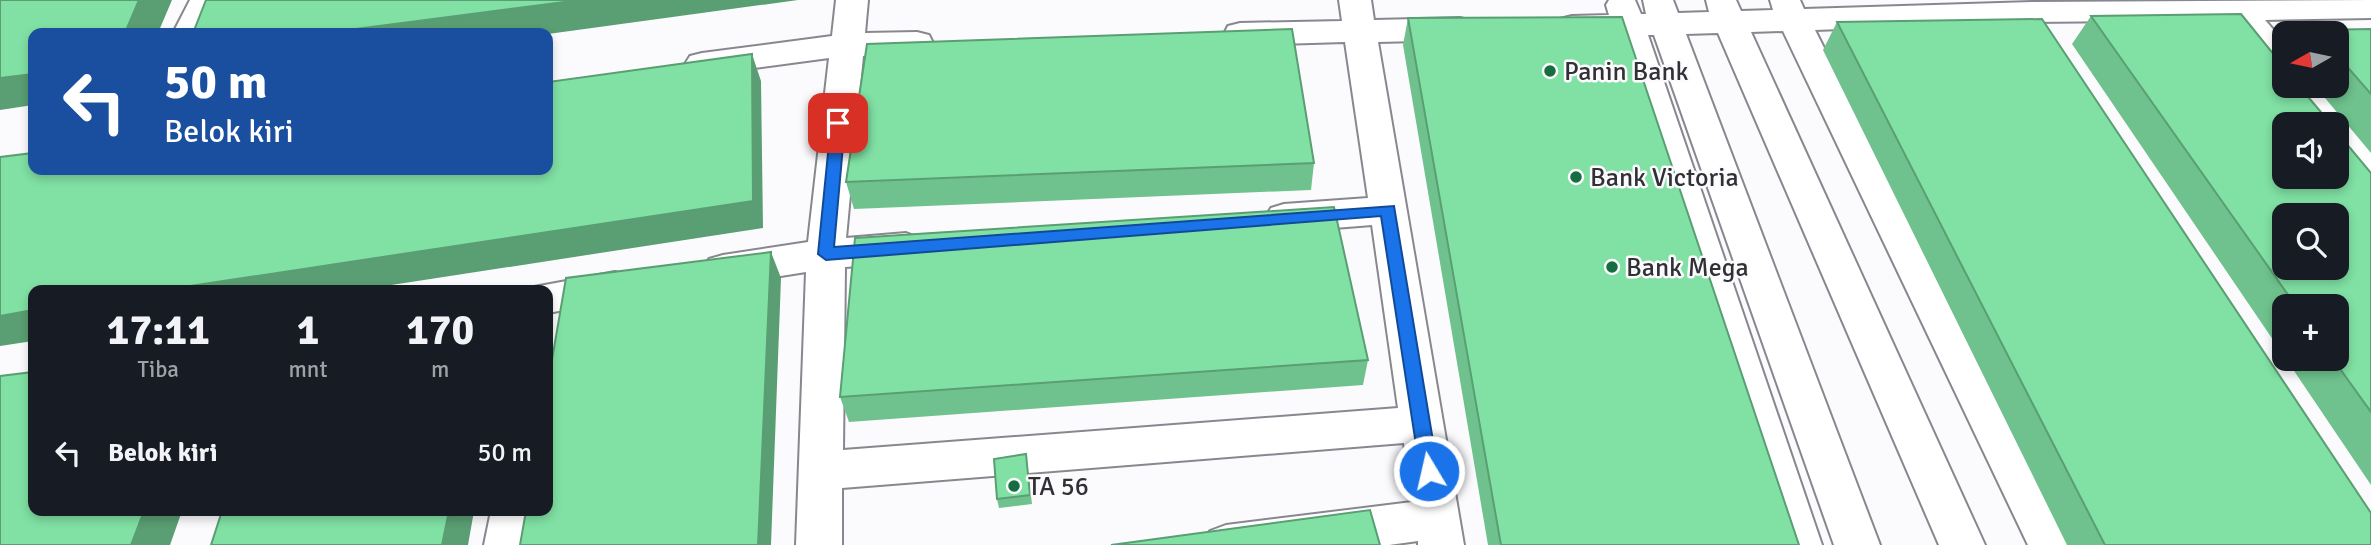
<!DOCTYPE html>
<html lang="id">
<style>
body{margin:0;font-family:Signika,sans-serif;background:#20242c;color:#f1f3f6;height:100vh;display:flex;flex-direction:column;font-size:26px;white-space:nowrap}
*{box-sizing:border-box;margin:0}
p{font-size:23px;color:#9ea1a6}
.icon{flex:none;width:38px;height:38px;fill:none;stroke:currentColor;stroke-width:2;stroke-linecap:round;stroke-linejoin:round}
.map{position:relative;flex:1;overflow:hidden}
.sheet{position:absolute;left:28px;top:285px;width:525px;height:231px;display:flex;flex-direction:column;background:#171b24;border-radius:14px;box-shadow:0 4px 10px #0003}
.sheet>*{flex:none}
.hud{position:absolute;left:28px;top:28px;width:525px;height:147px;border-radius:14px;box-shadow:0 4px 10px #0003;background:#1a4fa0;color:#fff;overflow:hidden}
.needle{width:46px;rotate:261deg}
.fabs{position:absolute;left:2272px;top:21px;display:grid;gap:14px}
.fabs a{display:grid;place-items:center;width:77px;height:77px;border-radius:14px;background:#171b24;box-shadow:0 4px 10px #0003;font-size:35px}
.pin{position:absolute;display:grid;place-items:center;width:60px;height:60px;color:#fff;margin:-30px;border-radius:14px;box-shadow:0 4px 10px #0006}
.me{position:absolute;width:77px;margin:-38px;rotate:351deg;stroke-linejoin:round;filter:drop-shadow(0 0 5px #0008)}
.turn{display:flex;align-items:center;gap:24px;height:147px;padding:0 21px;font-size:32px}
.turn .icon{width:91px;height:91px;stroke-width:2.5}
.turn b{display:block;font-size:49px;line-height:60px}
.eta{display:flex;justify-content:space-evenly;align-items:center;height:119px;text-align:center}
.eta b{font-size:42px;font-weight:800;line-height:49px}
ul{padding:0;list-style:none}
li{display:flex;align-items:center;gap:21px;height:98px;padding:0 21px}
li div{flex:1}
li b{display:block;font-size:26px}
li em{font-style:normal}
.map>svg:first-child{display:block}
</style>
<div class="map">
<svg width="2371" height="545" viewBox="0 0 2371 545">
<rect width="100%" height="100%" fill="#fbfbfe"/>
<g fill="none" stroke-linecap="round" stroke-linejoin="round">
<defs>
<path id="minor" d="M190,0H222L205,33H173Z
M836,0H868L865,33L917,32L929,35L933,43L929,51L917,54L863,56L846,238L906,233L919,238L925,248L919,258L906,263L845,267L843,450L1398,408L1372,225L1284,232L1271,228L1265,218L1271,208L1284,204L1368,198L1345,42L1240,45L1228,42L1224,34L1228,26L1240,23L1342,21L1339,0H1371L1374,20L1460,18L1472,21L1476,29L1472,37L1460,40L1378,42L1464,545H1418V541L1389,545H1203L1210,531L1226,525L1412,502L1404,443L842,488V545H796L806,272L723,285L709,281L704,270L709,259L723,255L808,242L829,58L702,75L690,72L685,64L690,56L702,53L832,36Z
M1609,0H1635L1641,14H1646L1643,0H1673L1678,13L1709,12L1706,0H1736L1741,11L1773,10L1770,0H1800L1804,9L2032,2L2371,0V18L2265,20L2284,42V76L2272,73L2230,20L2032,22L1815,30L2074,545H2028L1783,31L1751,32L1985,545H1939L1718,33L1686,34L1880,545H1834L1654,35H1648L1822,545H1776L1616,36L1572,38L1560,35L1556,27L1560,19L1572,16L1609,15L1606,5Z
M2284,85L2319,86L2371,148V186L2358,182L2336,155V124H2312Z
M615,272L629,276L634,287L629,298L548,313V290H532L534,287Z
M491,511H535L530,545H484Z"/>
</defs>
<use href="#minor" stroke="#88878f" stroke-width="4"/>
<use href="#minor" fill="#fff" fill-rule="evenodd"/>
</g>
<path fill="#6fc28d" d="M2091,16L2371,173V485L2286,359H2336V306H2284V356L2072,44Z
M1408,18L1799,545H1488L1403,45Z
M1837,22L2371,545H2067L1823,50Z
M2371,29V153L2315,86H2336V33H2312L2315,30Z
M1314,163L1311,190L854,209L846,182Z
M1368,360L1363,385L849,422L840,397Z
M1026,454L1032,504L999,508L997,499Z"/>
<path fill="#5a9e73" d="M139,0H172L158,33H125Z
M580,0H798L548,34L325,33Z
M752,54L761,81L763,228L359,290H164Z
M33,74V105L0,110V78Z
M771,252L781,278L771,545H758Z
M33,310V341L0,346V316Z
M144,511H182L170,545H131Z
M449,511H474L468,545H442Z"/>
<path fill="#81e1a4" stroke="#5a9e73" stroke-width="2" fill-rule="evenodd" d="M0,0H139L125,33H33V74L0,78Z
M206,0H580L325,33H193Z
M2241,14L2284,67V86H2299L2331,124H2284V177H2336V131L2371,173V412L2333,359H2336V306H2296L2091,16ZM2284,215H2336V268H2284Z
M1622,17L1799,545H1501L1408,18Z
M2042,19L2371,513V545H2105L1837,22Z
M1292,29L1314,163L846,182L867,44Z
M2371,29V94L2336,54V33H2318L2315,30Z
M752,54L753,201L164,290H33V310L0,316V157L33,153V170H548V82Z
M1334,207L1368,360L840,397L855,238Z
M771,252L758,545H520L526,511H548V383L566,278Z
M33,372V511H144L131,545H0V376Z
M1026,454L1030,495L997,499L994,459Z
M1370,510L1380,545H1111Z
M222,511H449L442,545H211Z"/>
<path fill="#1a73e8" stroke="#114b97" stroke-width="2" d="M838,118L845,123L834,247L1394,206L1438,471L1436,477L1429,479L1423,477L1420,471L1381,216L826,260L818,254L831,123Z"/>
<g fill="#166d3f" stroke="#fbfbfe" stroke-width="2.5">
<circle cx="1550" cy="71" r="7"/>
<circle cx="1576" cy="177" r="7"/>
<circle cx="1612" cy="267" r="7"/>
<circle cx="1014" cy="486" r="7"/>
</g>
<g text-anchor="middle" stroke-width="5" stroke-linejoin="round" paint-order="stroke">
<g font-size="26" fill="#313034" stroke="#fbfbfe" text-anchor="start">
<text x="1564" y="80">Panin Bank</text>
<text x="1590" y="186">Bank Victoria</text>
<text x="1626" y="276">Bank Mega</text>
<text x="1028" y="495">TA 56</text>
</g>
</g>
</svg>
<div class="fabs">
<a><svg class="needle" viewBox="-14 -14 28 28"><path d="M0-13l5 13h-10z" fill="#e53935"/><path d="M0 13l5-13h-10z" fill="#9ea1a6"/></svg></a>
<a><svg class="icon" aria-label="sound" viewBox="0 0 24 24"><path d="M4 9h4l5-4v14l-5-4H4zM17 9q2 3 0 6"/></svg></a>
<a><svg class="icon" aria-label="search" viewBox="0 0 24 24"><circle cx="10" cy="10" r="6"/><path d="M15 15l6 6"/></svg></a>
<a>+</a>
</div>
<div class="pin" style="left:838px;top:123px;background:#d93025"><svg class="icon" aria-label="arrive" viewBox="0 0 24 24"><path d="M6 21V4h12l-3 4 3 4H6"/></svg></div>
<svg class="me" style="left:1429px;top:471px" viewBox="-20 -20 40 40"><circle r="17" fill="#1a73e8" stroke="#fff" stroke-width="3"/><path d="M0-11L8 9 0 5-8 9z" fill="#fff"/></svg>
<div class="hud">
<div class="turn"><svg class="icon" aria-label="left" viewBox="0 0 24 24"><path d="M17 20v-9H6M10 6l-5 5 5 5"/></svg><div><b>50 m</b>Belok kiri</div></div>
</div>
<section class="sheet">
<div class="eta">
<div><b>17:11</b><p>Tiba</p></div>
<div><b>1</b><p>mnt</p></div>
<div><b>170</b><p>m</p></div>
</div>
<ul>
<li><svg class="icon" aria-label="left" viewBox="0 0 24 24"><path d="M17 20v-9H6M10 6l-5 5 5 5"/></svg><div><b>Belok kiri</b></div><em>50 m</em></li>
</ul>
</section>
</div>
